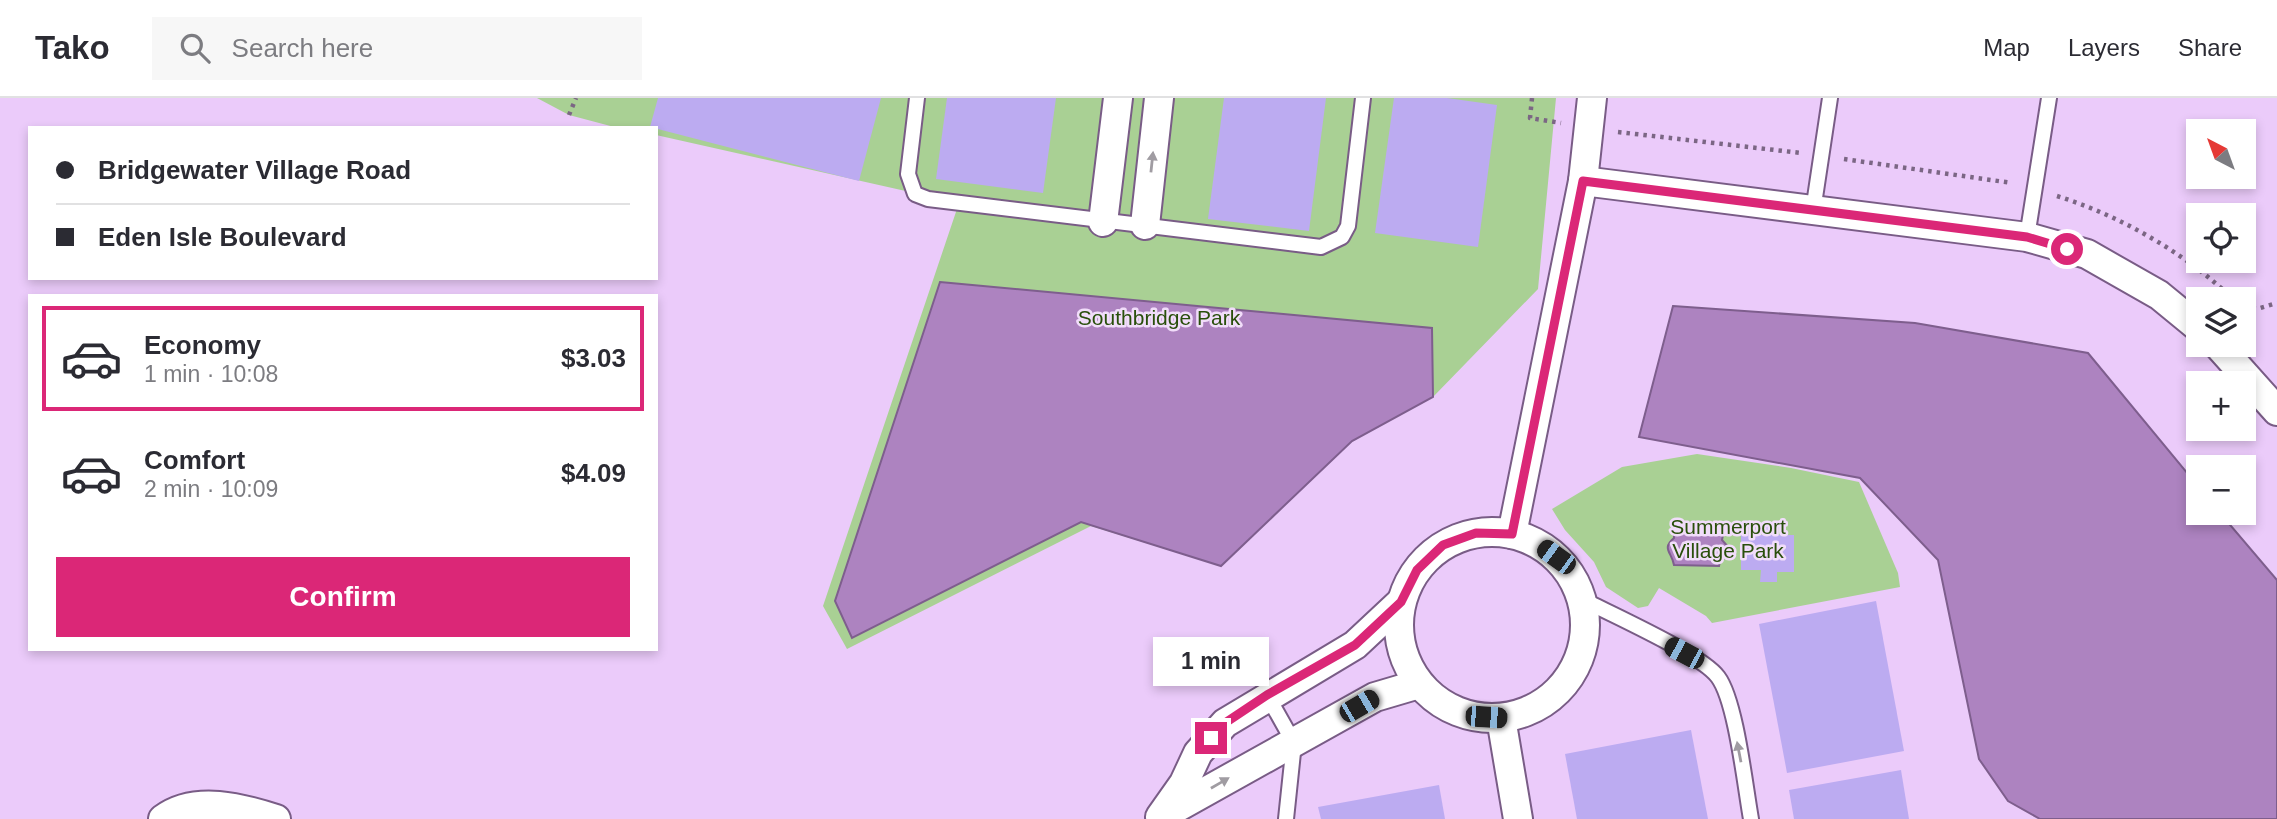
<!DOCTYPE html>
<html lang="en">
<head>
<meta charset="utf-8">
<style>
	:root { --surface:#fff; --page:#f7f7f7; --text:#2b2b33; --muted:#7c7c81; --line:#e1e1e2; --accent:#db2777 }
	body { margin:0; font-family:Helvetica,sans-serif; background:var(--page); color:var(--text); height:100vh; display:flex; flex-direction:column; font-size:26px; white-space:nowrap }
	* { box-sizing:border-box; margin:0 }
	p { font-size:23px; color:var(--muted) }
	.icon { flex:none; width:38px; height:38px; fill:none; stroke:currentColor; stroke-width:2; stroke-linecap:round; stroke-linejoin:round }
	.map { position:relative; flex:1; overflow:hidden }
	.details { position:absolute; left:28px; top:196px; width:630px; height:357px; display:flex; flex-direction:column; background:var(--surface); border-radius:0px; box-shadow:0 4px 10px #0003 }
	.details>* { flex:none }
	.banner { position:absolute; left:28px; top:28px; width:630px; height:154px; border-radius:0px; box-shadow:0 4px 10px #0003; display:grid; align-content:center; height:154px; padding:0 28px; background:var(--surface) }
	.needle { width:46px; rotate:319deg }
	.tools { position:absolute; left:2186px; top:21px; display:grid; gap:14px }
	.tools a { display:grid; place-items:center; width:70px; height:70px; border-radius:0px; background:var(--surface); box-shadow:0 4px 10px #0003; font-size:35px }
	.end { position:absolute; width:32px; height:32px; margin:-16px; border:9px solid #db2777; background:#fff; box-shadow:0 0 0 4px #fff }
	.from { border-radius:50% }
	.bubble { position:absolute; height:49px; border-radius:0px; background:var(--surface); box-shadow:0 4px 10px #0003; font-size:23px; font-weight:800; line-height:49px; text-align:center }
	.car { position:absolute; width:21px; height:42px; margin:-21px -10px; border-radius:9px; box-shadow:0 0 5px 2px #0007; background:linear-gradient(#222 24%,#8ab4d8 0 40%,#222 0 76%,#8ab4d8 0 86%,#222 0) }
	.banner b { display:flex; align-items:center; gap:24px; height:66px; font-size:26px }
	.banner b+b { border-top:2px solid var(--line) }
	.banner i { width:18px; height:18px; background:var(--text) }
	ul { padding:12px 0 0; list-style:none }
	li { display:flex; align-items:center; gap:21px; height:105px; margin:0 14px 10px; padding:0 14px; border:4px solid transparent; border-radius:0px }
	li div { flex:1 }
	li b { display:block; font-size:26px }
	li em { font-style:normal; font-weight:800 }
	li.current { border-color:var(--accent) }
	li>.icon { width:63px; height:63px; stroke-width:1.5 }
	.primary-button { display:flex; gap:14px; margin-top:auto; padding:14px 28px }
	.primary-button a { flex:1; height:80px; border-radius:0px; background:var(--accent); color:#fff; font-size:28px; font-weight:800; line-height:80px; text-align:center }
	header { display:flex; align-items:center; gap:42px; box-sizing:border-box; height:98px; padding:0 35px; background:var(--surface); border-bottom:2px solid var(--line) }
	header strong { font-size:33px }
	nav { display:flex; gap:38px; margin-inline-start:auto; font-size:24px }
	.search { width:490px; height:63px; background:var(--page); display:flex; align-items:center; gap:18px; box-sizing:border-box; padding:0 24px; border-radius:0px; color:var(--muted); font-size:26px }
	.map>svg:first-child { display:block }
	.green { fill:#a9d094 }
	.water { fill:#ad83c0; stroke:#7e5e8d; stroke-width:2 }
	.building { fill:#bcabf1 }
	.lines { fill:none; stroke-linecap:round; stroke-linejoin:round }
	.lane-casing { stroke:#795c86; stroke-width:18 }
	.street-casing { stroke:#795c86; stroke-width:32 }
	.path { stroke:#7b6684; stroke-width:4.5; stroke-dasharray:3.5 5; stroke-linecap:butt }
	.lane { stroke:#fff; stroke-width:14 }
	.street { stroke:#fff; stroke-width:28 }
	.oneway { fill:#a09ca2 }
	.route { stroke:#db2777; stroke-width:9 }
	.labels { text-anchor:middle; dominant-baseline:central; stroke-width:5; stroke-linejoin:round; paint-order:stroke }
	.park-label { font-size:21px; fill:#294f0b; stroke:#f1ddfa }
</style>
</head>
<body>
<header>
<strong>Tako</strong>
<div class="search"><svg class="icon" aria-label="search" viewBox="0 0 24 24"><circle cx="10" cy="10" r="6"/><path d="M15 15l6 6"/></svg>Search here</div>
<nav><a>Map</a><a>Layers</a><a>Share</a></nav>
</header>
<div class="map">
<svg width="2277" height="721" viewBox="0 0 2277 721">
	<rect width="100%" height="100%" fill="#ebcbfa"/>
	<g class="green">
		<path d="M537 0H1556L1538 191 1433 299 1352 343 1221 468 1091 428 847 551 823 508 959 105 656 37V30H618L569 17Z"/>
		<path d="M1697 356 1791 370 1859 384 1898 475 1900 489 1712 525 1706 518 1659 490 1648 508 1638 510 1606 489 1594 464 1565 432 1552 411 1622 369Z"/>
	</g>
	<g class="water">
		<path d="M940 184 1432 230 1433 299 1352 343 1221 468 1081 424 852 540 835 503Z"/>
		<path d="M1673 208 1915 225 2088 255 2198 388V415H2220L2277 482V721H2040L2008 703 1979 661 1938 462 1860 380 1639 339Z"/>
		<path d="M1674 434 1723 437 1722 442 1729 450V457L1720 463 1719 468 1674 467C1672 454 1661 451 1674 440Z"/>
	</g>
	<g class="building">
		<path d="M658 0H881L859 83 650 29Z"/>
		<path d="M947 0H1056L1043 95 936 81Z"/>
		<path d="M1224 0H1326L1309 133 1208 121Z"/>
		<path d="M1394 0H1447L1497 7 1478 149 1375 135Z"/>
		<path d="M1763 428H1778V437H1794V474H1777V484H1760L1761 472H1741V436L1763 437Z"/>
		<path d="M1876 503 1904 653 1787 675 1759 526Z"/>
		<path d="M1691 632 1708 721H1577L1565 656Z"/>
		<path d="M1901 672 1909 721H1794L1789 692Z"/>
		<path d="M1439 687 1445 721H1321L1318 709Z"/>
	</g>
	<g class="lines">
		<g class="lane-casing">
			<g id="lane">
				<path d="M917 0 908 76 915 96 928 101 1321 149 1342 139 1348 128 1363 0"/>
				<path d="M1813 113 1830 0"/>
				<path d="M2027 139 2049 0"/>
				<path d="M1582 501C1612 517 1701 556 1718 579 1736 603 1745 688 1751 721"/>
				<path d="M1267 597 1294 645 1286 721"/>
			</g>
		</g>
		<g class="street-casing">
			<g id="street">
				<path d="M1583 83 2027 139 2087 156 2159 197 2198 229"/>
				<path d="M1103 124 1118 0"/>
				<path d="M1145 127 1159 0"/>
				<path d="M2218 247 2277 313"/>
				<circle cx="1492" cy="527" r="93"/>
				<path d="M1512 436 1583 83 1592 0"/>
				<path d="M1501 620 1518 721"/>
				<path d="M1169 714 1375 599 1419 586"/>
				<path d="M1160 719 1184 685 1198 655 1225 625 1355 547 1401 504"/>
				<path d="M163 721C195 697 242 710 276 721"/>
			</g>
		</g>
		<g class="path">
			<path d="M1532 0 1530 20 1561 25"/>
			<path d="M569 17 576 0"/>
			<path d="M1618 34 1801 55"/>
			<path d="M1844 61 2012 85"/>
			<path d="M2057 98C2121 118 2185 155 2233 201"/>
			<path d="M2244 209 2257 211 2277 205"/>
		</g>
		<use href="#lane" class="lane"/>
		<use href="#street" class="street"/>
	</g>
	<defs><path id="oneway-solid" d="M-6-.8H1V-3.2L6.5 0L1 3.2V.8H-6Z" transform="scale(1.75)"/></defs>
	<g class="oneway">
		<use href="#oneway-solid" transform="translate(1152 64) rotate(-84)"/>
		<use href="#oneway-solid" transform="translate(1739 654) rotate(-101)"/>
		<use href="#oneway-solid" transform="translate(1220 685) rotate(-30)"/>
	</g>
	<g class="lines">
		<path class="route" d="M1211 640 1225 625 1267 597 1355 547 1401 504 1417 472 1443 447 1476 435 1512 436 1583 83 2027 139 2067 151"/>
	</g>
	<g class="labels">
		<g class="park-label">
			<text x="1159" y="219">Southbridge Park</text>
			<text x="1728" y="428">Summerport<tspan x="1728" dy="24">Village Park</tspan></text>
		</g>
	</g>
</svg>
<div class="tools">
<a><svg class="needle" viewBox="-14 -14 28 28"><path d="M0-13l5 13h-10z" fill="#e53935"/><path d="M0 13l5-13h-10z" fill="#7c7c81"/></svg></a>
<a><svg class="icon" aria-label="locate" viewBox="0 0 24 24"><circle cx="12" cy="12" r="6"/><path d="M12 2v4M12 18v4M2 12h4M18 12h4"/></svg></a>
<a><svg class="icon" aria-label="layers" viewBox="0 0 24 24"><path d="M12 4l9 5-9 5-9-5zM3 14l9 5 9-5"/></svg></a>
<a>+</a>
<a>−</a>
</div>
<i class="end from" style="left:2067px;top:151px"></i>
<i class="end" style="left:1211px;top:640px"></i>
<div class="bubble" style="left:1153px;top:539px;width:116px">1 min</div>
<i class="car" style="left:1556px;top:459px;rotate:306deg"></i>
<i class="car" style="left:1684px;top:555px;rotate:298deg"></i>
<i class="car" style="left:1359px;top:608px;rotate:60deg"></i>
<i class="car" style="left:1486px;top:619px;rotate:94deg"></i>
<div class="banner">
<b><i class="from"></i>Bridgewater Village Road</b>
<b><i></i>Eden Isle Boulevard</b>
</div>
<section class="details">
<ul>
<li class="current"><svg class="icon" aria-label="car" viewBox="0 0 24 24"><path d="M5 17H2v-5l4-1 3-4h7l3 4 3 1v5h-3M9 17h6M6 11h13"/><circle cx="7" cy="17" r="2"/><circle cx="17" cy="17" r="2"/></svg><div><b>Economy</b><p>1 min · 10:08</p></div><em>$3.03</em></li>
<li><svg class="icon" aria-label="car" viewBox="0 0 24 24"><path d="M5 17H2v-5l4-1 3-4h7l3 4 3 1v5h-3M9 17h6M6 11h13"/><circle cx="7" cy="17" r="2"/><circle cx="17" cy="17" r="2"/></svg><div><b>Comfort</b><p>2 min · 10:09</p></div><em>$4.09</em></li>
</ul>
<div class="primary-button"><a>Confirm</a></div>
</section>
</div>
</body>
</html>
